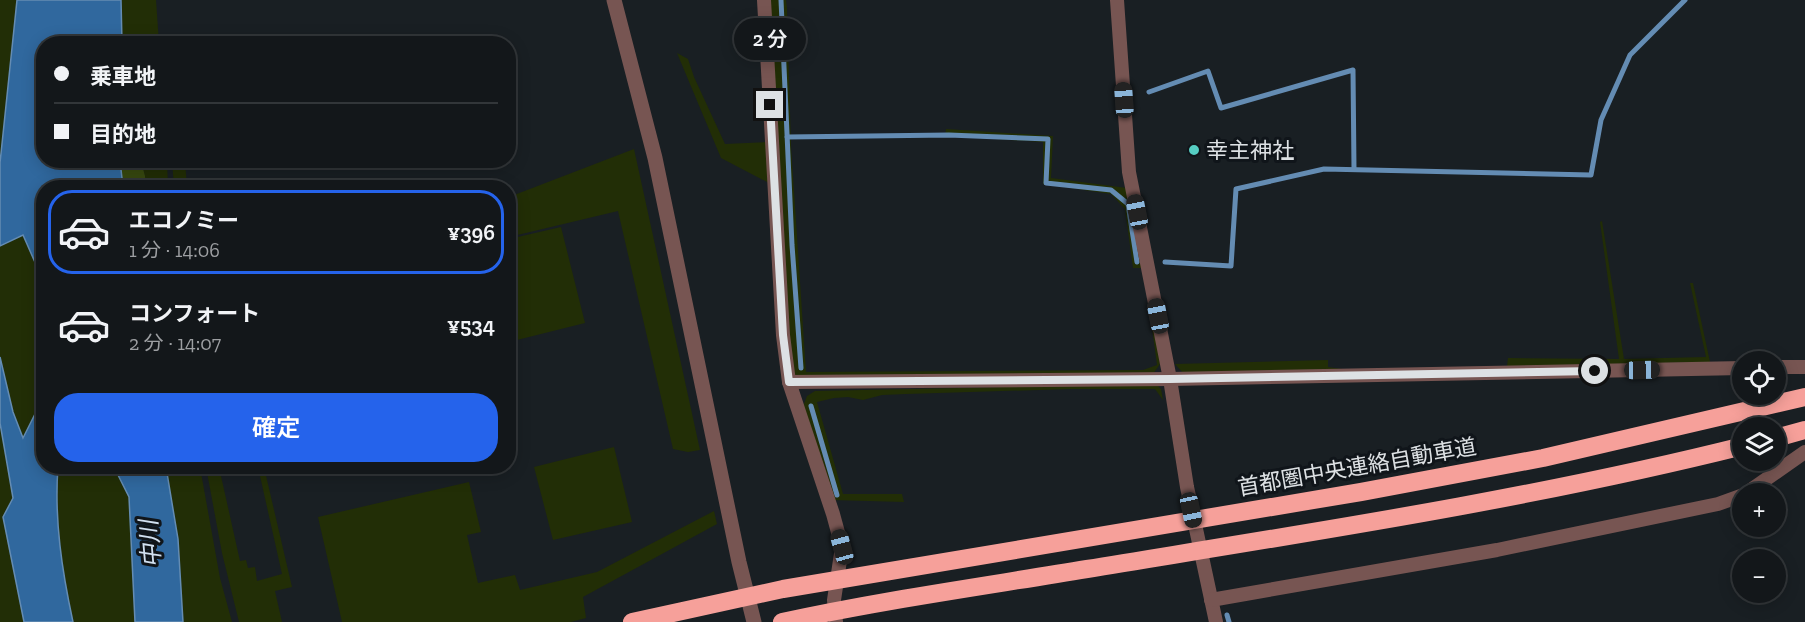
<!DOCTYPE html>
<html lang="ja">
<head>
<meta charset="utf-8">
<style>
	:root { --surface:#13171a; --page:#1c2023; --text:#f1f3f6; --muted:#9d9fa2; --line:#323639; --accent:#2563eb }
	body { margin:0; font-family:"Zilla Slab","Noto Sans JP",serif; background:var(--page); color:var(--text); height:100vh; display:flex; flex-direction:column; font-size:22px; white-space:nowrap }
	* { box-sizing:border-box; margin:0 }
	p { font-size:20px; color:var(--muted) }
	.icon { flex:none; width:33px; height:33px; fill:none; stroke:currentColor; stroke-width:2; stroke-linecap:round; stroke-linejoin:round }
	.map { position:relative; flex:1; overflow:hidden }
	.side { position:absolute; left:36px; top:180px; width:480px; height:294px; display:flex; flex-direction:column; background:var(--surface); border-radius:24px; box-shadow:0 3px 15px #0003,0 0 0 2px var(--line) }
	.side>* { flex:none }
	.top-card { position:absolute; left:36px; top:36px; width:480px; height:132px; border-radius:24px; box-shadow:0 3px 15px #0003,0 0 0 2px var(--line); display:grid; align-content:center; height:132px; padding:0 18px; background:var(--surface) }
	.buttons { position:absolute; left:1732px; top:351px; display:grid; gap:12px }
	.buttons a { display:grid; place-items:center; width:54px; height:54px; border-radius:50%; background:var(--surface); box-shadow:0 3px 15px #0003,0 0 0 2px var(--line); font-size:30px }
	.end { position:absolute; width:27px; height:27px; margin:-14px; border:8px solid #dde1e4; background:#111; box-shadow:0 0 0 3px #111 }
	.from { border-radius:50% }
	.bubble { position:absolute; height:42px; border-radius:21px; background:var(--surface); box-shadow:0 3px 15px #0003,0 0 0 2px var(--line); font-size:20px; font-weight:600; line-height:42px; text-align:center }
	.car { position:absolute; width:18px; height:36px; margin:-18px -9px; border-radius:8px; box-shadow:0 0 4px 2px #0007; background:linear-gradient(#222 24%,#8ab4d8 0 40%,#222 0 76%,#8ab4d8 0 86%,#222 0) }
	.top-card b { display:flex; align-items:center; gap:21px; height:57px; font-size:22px }
	.top-card b+b { border-top:2px solid var(--line) }
	.top-card i { width:15px; height:15px; background:var(--text) }
	ul { padding:10px 0 0; list-style:none }
	li { display:flex; align-items:center; gap:18px; height:84px; margin:0 12px 9px; padding:0 6px; border:3px solid transparent; border-radius:24px }
	li div { flex:1 }
	li b { display:block; font-size:22px }
	li em { font-style:normal; font-weight:600 }
	li.active { border-color:var(--accent) }
	li>.icon { width:54px; height:54px; stroke-width:1.5 }
	.cta { display:flex; gap:12px; margin-top:auto; padding:12px 18px }
	.cta a { flex:1; height:69px; border-radius:24px; background:var(--accent); color:#fff; font-size:24px; font-weight:600; line-height:69px; text-align:center }
	.map>svg:first-child { display:block }
	.green { fill:#222e06 }
	.forest { fill:#384910 }
	.water { fill:#30689e; stroke:#648cb3; stroke-width:1.5 }
	.lines { fill:none; stroke-linecap:round; stroke-linejoin:round }
	.stream { stroke:#648cb3; stroke-width:5 }
	.minor { stroke:#775552; stroke-width:14 }
	.tertiary { stroke:#775552; stroke-width:15 }
	.motorway { stroke:#f6a09a; stroke-width:18 }
	.route { stroke:#dde1e4; stroke-width:8 }
	.poi-dot { fill:#56cec3; stroke:#10151a; stroke-width:2 }
	.labels { text-anchor:middle; dominant-baseline:central; stroke-width:6; stroke-linejoin:round; paint-order:stroke }
	.poi-label { font-size:22px; fill:#dde1e4; stroke:#10151a; text-anchor:start }
	.street-label { font-size:22px; fill:#dde1e4; stroke:#10151a }
	.water-label { font-size:24px; font-style:italic; fill:#d2e1f1; stroke:#10151a }
</style>
</head>
<body>
<div class="map">
<svg width="1805" height="622" viewBox="0 0 1805 622">
	<rect width="100%" height="100%" fill="#191f23"/>
	<g class="green">
		<path d="M0 0H17L0 163Z"/>
		<path d="M121 0H156L159 43H122Z"/>
		<path d="M769 0H786L787 9 791 146 806 372 1143 370 1157 365 1144 268H1133L1125 209 1111 194 1043 184V142L945 136 946 129 1053 136 1051 178 1127 188 1144 268 1160 364 1153 374 795 375 790 368Z"/>
		<path d="M677 53 688 59 694 77 725 144 767 142 769 183 721 158Z"/>
		<path d="M634 149 700 450 688 452 673 449 618 211 509 237V197Z"/>
		<path d="M141 161H167L168 187H146L145 176Z"/>
		<path d="M172 161H185L187 187H174Z"/>
		<path d="M1602 221 1624 359 1706 357 1690 283H1693L1710 362 1507 366 1508 358 1619 359 1600 222Z"/>
		<path d="M561 227 585 323 509 342V239Z"/>
		<path d="M23 235 41 276 44 308V341L41 403 23 439 13 412 0 357V246Z"/>
		<path d="M1328 360V367L1349 370 1184 374 1175 364Z"/>
		<path d="M1156 384 1161 389 1163 400 1155 389H1071L906 394 882 395 863 400 848 397 834 398 817 402 843 494H902L904 502 831 500 802 409 807 396 815 391Z"/>
		<path d="M0 423 13 498 3 517 24 622H0Z"/>
		<path d="M614 447 632 522 553 540 534 467Z"/>
		<path d="M58 467H114L129 497 135 622H73C62 571 54 519 58 467Z"/>
		<path d="M166 467H200L220 578 232 622H183L178 539Z"/>
		<path d="M206 467H219L240 561 246 560 248 568 255 567 257 581 282 574 258 467H264L292 587 275 591 282 622H239L222 553Z"/>
		<path d="M469 482 481 532 467 535 478 583 515 575 520 590 597 572 714 511 717 524 583 597 586 618 571 622H342L318 517Z"/>
	</g>
	<path class="forest" d="M120 161H141L145 176 146 187H123Z"/>
	<g class="water">
		<path d="M17 0H121L122 43 44 44V160L120 161 123 187 44 188 43 308 41 276 23 235 0 246V163Z"/>
		<path d="M43 341 44 466 58 467C54 519 62 571 73 622H24L3 517 13 498 0 423V357L13 412 23 438 41 402Z"/>
		<path d="M114 467H166L178 539 183 622H135L129 497Z"/>
	</g>
	<g class="lines">
		<g class="stream">
			<path d="M781 0 792 245 801 368"/>
			<path d="M1149 92 1208 71 1221 108 1353 70 1354 169"/>
			<path d="M787 137 949 135 1048 139 1046 183 1111 190 1128 204 1137 262"/>
			<path d="M1165 262 1231 266 1236 189 1324 169 1591 175 1601 120 1630 55 1685 0"/>
			<path d="M811 406 837 495"/>
			<path d="M1227 615 1229 622"/>
		</g>
		<g class="minor">
			<path d="M764 0 783 335 789 382 833 514 842 547 834 600 836 622"/>
			<path d="M1117 0 1129 172 1170 379 1187 487 1216 622"/>
			<path d="M1776 367H1805"/>
			<path d="M789 382 1170 379 1743 368"/>
			<path d="M1745 494 1805 452"/>
			<path d="M1211 600 1497 550 1718 504 1743 495"/>
		</g>
		<path class="tertiary" d="M614 0 655 158 739 562 754 622"/>
		<g class="motorway">
			<path d="M1776 438 1805 430"/>
			<path d="M632 622 783 589 1361 492 1543 458 1805 397"/>
			<path d="M782 622C883 600 985 586 1087 569 1306 533 1527 500 1743 446"/>
		</g>
	</g>
	<g class="lines">
		<path class="route" d="M770 105 783 335 789 382 1170 379 1595 371"/>
	</g>
	<circle class="poi-dot" cx="1194" cy="150" r="6"/>
	<g class="labels">
		<g class="poi-label">
			<text x="1206" y="150">幸主神社</text>
		</g>
		<g class="street-label">
			<text transform="translate(1357 467) rotate(-10)">首都圏中央連絡自動車道</text>
		</g>
		<g class="water-label">
			<text transform="translate(150 544) rotate(-95)">中川</text>
		</g>
	</g>
</svg>
<div class="buttons">
<a><svg class="icon" aria-label="locate" viewBox="0 0 24 24"><circle cx="12" cy="12" r="6"/><path d="M12 2v4M12 18v4M2 12h4M18 12h4"/></svg></a>
<a><svg class="icon" aria-label="layers" viewBox="0 0 24 24"><path d="M12 4l9 5-9 5-9-5zM3 14l9 5 9-5"/></svg></a>
<a>+</a>
<a>−</a>
</div>
<i class="end from" style="left:1595px;top:371px"></i>
<i class="end" style="left:770px;top:105px"></i>
<div class="bubble" style="left:734px;top:18px;width:72px">2 分</div>
<i class="car" style="left:1124px;top:100px;rotate:356deg"></i>
<i class="car" style="left:1137px;top:212px;rotate:349deg"></i>
<i class="car" style="left:1158px;top:316px;rotate:349deg"></i>
<i class="car" style="left:1642px;top:370px;rotate:89deg"></i>
<i class="car" style="left:1191px;top:510px;rotate:168deg"></i>
<i class="car" style="left:842px;top:547px;rotate:345deg"></i>
<div class="top-card">
<b><i class="from"></i>乗車地</b>
<b><i></i>目的地</b>
</div>
<section class="side">
<ul>
<li class="active"><svg class="icon" aria-label="car" viewBox="0 0 24 24"><path d="M5 17H2v-5l4-1 3-4h7l3 4 3 1v5h-3M9 17h6M6 11h13"/><circle cx="7" cy="17" r="2"/><circle cx="17" cy="17" r="2"/></svg><div><b>エコノミー</b><p>1 分 · 14:06</p></div><em>¥396</em></li>
<li><svg class="icon" aria-label="car" viewBox="0 0 24 24"><path d="M5 17H2v-5l4-1 3-4h7l3 4 3 1v5h-3M9 17h6M6 11h13"/><circle cx="7" cy="17" r="2"/><circle cx="17" cy="17" r="2"/></svg><div><b>コンフォート</b><p>2 分 · 14:07</p></div><em>¥534</em></li>
</ul>
<div class="cta"><a>確定</a></div>
</section>
</div>
</body>
</html>
